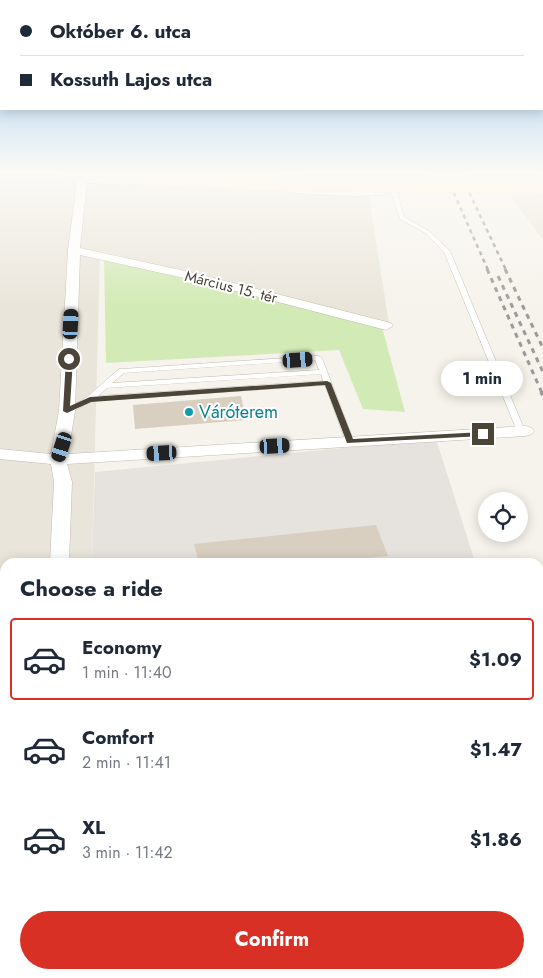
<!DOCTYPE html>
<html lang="en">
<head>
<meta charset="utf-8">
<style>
	:root { --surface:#fff; --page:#f2f2f3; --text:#1f2937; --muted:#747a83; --line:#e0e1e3; --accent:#d93025 }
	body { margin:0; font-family:Jost,sans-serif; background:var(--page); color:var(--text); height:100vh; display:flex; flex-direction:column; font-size:19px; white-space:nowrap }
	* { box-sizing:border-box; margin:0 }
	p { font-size:16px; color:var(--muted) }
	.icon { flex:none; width:28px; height:28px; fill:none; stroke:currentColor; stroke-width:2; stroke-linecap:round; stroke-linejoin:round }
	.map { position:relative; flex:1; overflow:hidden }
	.details { position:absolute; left:0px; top:558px; width:544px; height:421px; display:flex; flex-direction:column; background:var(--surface); border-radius:15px 15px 0 0; box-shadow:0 2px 12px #0003 }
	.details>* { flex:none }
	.banner { position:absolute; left:0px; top:0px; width:544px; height:110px; box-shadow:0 2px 12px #0003; display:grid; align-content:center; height:110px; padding:0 20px; background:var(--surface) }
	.controls { position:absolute; left:478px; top:492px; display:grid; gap:10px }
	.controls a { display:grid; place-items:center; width:50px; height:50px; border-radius:50%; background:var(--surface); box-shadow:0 2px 12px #0003; font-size:25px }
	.end { position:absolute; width:22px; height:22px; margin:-11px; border:6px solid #4b4439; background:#fff; box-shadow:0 0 0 2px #fff }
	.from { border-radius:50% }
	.bubble { position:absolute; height:35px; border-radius:18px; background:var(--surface); box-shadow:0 2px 12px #0003; font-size:16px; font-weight:700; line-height:35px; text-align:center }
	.car { position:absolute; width:15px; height:30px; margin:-15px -8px; border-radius:6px; box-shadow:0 0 4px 1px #0007; background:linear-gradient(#222 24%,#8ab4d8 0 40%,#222 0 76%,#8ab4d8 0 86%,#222 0) }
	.banner b { display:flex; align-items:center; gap:18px; height:48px; font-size:19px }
	.banner b+b { border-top:1px solid var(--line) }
	.banner i { width:12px; height:12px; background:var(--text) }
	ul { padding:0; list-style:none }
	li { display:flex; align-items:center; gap:15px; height:82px; margin:0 10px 8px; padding:0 10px; border:2px solid transparent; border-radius:5px }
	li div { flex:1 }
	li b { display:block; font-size:19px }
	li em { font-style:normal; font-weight:700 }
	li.selected { border-color:var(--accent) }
	li>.icon { width:45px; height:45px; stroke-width:1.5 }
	h2 { padding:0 20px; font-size:22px; line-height:60px }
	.primary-button { display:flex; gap:10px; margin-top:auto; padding:10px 20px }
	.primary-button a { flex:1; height:58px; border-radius:30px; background:var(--accent); color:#fff; font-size:20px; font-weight:700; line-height:58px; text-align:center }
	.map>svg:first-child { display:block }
	.residential { fill:#eae5da }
	.industrial { fill:#e6e2dd }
	.green { fill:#d2eab5 }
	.building { fill:#d8cfc1 }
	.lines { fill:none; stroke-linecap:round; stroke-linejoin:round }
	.service-casing { stroke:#c2bbae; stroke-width:1 }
	.minor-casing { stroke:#c2bbae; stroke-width:1 }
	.secondary-casing { stroke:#d6c79b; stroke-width:1 }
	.service { fill:#fff; fill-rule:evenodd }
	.minor { fill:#fff; fill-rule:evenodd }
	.secondary { fill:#fff3cd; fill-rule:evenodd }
	.rail-far2 { stroke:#9a9a9a; stroke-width:2.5; stroke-dasharray:4 4; stroke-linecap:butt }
	.rail-far1 { stroke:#9a9a9a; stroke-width:3; stroke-dasharray:5 5; stroke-linecap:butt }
	.rail { stroke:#9a9a9a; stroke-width:4; stroke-dasharray:6 6; stroke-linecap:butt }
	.secondary-bridge-casing { stroke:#d6c79b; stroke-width:16; stroke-linecap:butt }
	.secondary-bridge { stroke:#fff3cd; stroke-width:16 }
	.route { fill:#4b4439 }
	.culture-dot { fill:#0f9aa8; stroke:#fff; stroke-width:2 }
	.labels { text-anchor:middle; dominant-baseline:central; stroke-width:4; stroke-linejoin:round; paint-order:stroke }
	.far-street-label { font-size:15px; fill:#4b4439; stroke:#fff }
	.culture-label { font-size:18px; fill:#0d838f; stroke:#fff; text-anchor:start }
</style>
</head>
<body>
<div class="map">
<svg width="543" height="978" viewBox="0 0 543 978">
	<rect width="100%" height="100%" fill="#f6f3ec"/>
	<g class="residential">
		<path d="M0 171H230L228 173 366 178 389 324 100 251 92 562H5V974H539V767L543 782V978H0Z"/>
		<path d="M467 171H543V240L499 180H471Z"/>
	</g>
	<g class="industrial">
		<path d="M230 171H429L428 179 227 174Z"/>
		<path d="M436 439 475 562H92L95 472Z"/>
	</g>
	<path class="green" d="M104 256 382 327 405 412 363 409 339 350 106 363Z"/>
	<g class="building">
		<path d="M241 396 246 420 135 429 133 405Z"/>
		<path d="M376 525 388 556 325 562H199L194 544Z"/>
	</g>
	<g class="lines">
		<g class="service-casing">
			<g id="service">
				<path d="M394 190 397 192 404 217 429 231 450 251 525 431 524 433H518L517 431 444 252 425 233 400 219 391 192Z"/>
				<path d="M318 356 322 358 354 442 353 444H350L346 442 325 385 92 401 70 413H64L63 411 87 397 119 369H122ZM315 360 319 370 112 383 124 373ZM321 374 323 381 98 396 107 388Z"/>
			</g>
		</g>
		<g class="minor-casing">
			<g id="minor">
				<path d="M90 171H98L99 173 95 177 128 179 133 182 128 185 87 183 80 248 194 273 391 323 393 326 386 330 193 280 80 255 75 411 68 454 526 426 532 428 534 431 532 434 526 436 67 464 72 482 69 562H50L54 482 51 464 0 459V449L51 454 59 411 68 250 77 182Z"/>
				<path d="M294 187 356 190 386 189 391 192C383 199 304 195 290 192V188Z"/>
				<rect x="23" y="974" width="30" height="4"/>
			</g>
		</g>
		<g class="secondary-casing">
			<path id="secondary" d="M43 171H110L116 175 109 179 50 175Z"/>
		</g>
		<use href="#service" class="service"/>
		<use href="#minor" class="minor"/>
		<use href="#secondary" class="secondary"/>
		<g class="rail-far2">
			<path d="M444 171 488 270"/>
			<path d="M459 171 506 270"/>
		</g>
		<g class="rail-far1">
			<path d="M487 269 542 393"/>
			<path d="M505 269 543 348"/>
			<path d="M498 276 543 372"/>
		</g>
		<path class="rail" d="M541 392 543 395"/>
		<g class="secondary-bridge-casing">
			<path id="secondary-bridge" d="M109 175 279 183 543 186"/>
		</g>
		<use href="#secondary-bridge" class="secondary-bridge"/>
	</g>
	<linearGradient id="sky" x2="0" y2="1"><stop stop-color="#8fc1ec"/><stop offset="0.56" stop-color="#fbfaf6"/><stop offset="1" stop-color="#fbfaf6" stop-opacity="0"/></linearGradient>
	<rect width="543" height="308" fill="url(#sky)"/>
	<path class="route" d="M69 357 73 359 70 406 90 397 327 381 331 383 353 439 483 432 486 434 483 436 347 443 325 385 91 402 67 413 63 411 66 359Z"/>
	<circle class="culture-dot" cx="189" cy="412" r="5"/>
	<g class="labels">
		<g class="far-street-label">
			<text transform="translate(231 287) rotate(14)">Március 15. tér</text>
		</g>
		<g class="culture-label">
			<text x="199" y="412">Váróterem</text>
		</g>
	</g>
</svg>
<div class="controls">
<a><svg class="icon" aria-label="locate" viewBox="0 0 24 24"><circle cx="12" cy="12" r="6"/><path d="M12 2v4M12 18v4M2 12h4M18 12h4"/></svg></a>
</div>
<i class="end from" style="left:69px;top:359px"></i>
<i class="end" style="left:483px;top:434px"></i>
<div class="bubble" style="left:441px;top:361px;width:82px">1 min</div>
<i class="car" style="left:71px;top:324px;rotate:3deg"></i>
<i class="car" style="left:298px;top:360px;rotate:86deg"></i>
<i class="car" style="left:275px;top:446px;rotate:87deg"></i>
<i class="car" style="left:62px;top:447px;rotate:198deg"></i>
<i class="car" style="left:162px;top:453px;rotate:267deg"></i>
<div class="banner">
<b><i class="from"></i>Október 6. utca</b>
<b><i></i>Kossuth Lajos utca</b>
</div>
<section class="details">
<h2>Choose a ride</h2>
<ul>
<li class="selected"><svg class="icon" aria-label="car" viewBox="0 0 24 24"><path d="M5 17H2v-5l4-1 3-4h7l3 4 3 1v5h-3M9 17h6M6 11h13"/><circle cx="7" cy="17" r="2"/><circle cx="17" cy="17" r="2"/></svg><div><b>Economy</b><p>1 min · 11:40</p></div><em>$1.09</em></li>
<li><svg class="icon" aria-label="car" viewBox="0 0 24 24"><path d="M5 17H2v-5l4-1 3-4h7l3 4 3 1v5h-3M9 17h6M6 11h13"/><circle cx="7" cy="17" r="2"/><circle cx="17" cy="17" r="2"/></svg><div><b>Comfort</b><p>2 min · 11:41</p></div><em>$1.47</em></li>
<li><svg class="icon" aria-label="car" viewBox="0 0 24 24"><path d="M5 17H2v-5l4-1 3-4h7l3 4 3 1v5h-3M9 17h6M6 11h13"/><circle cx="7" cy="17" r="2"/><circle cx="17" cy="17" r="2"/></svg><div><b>XL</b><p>3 min · 11:42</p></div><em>$1.86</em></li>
</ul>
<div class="primary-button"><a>Confirm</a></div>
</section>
</div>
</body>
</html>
